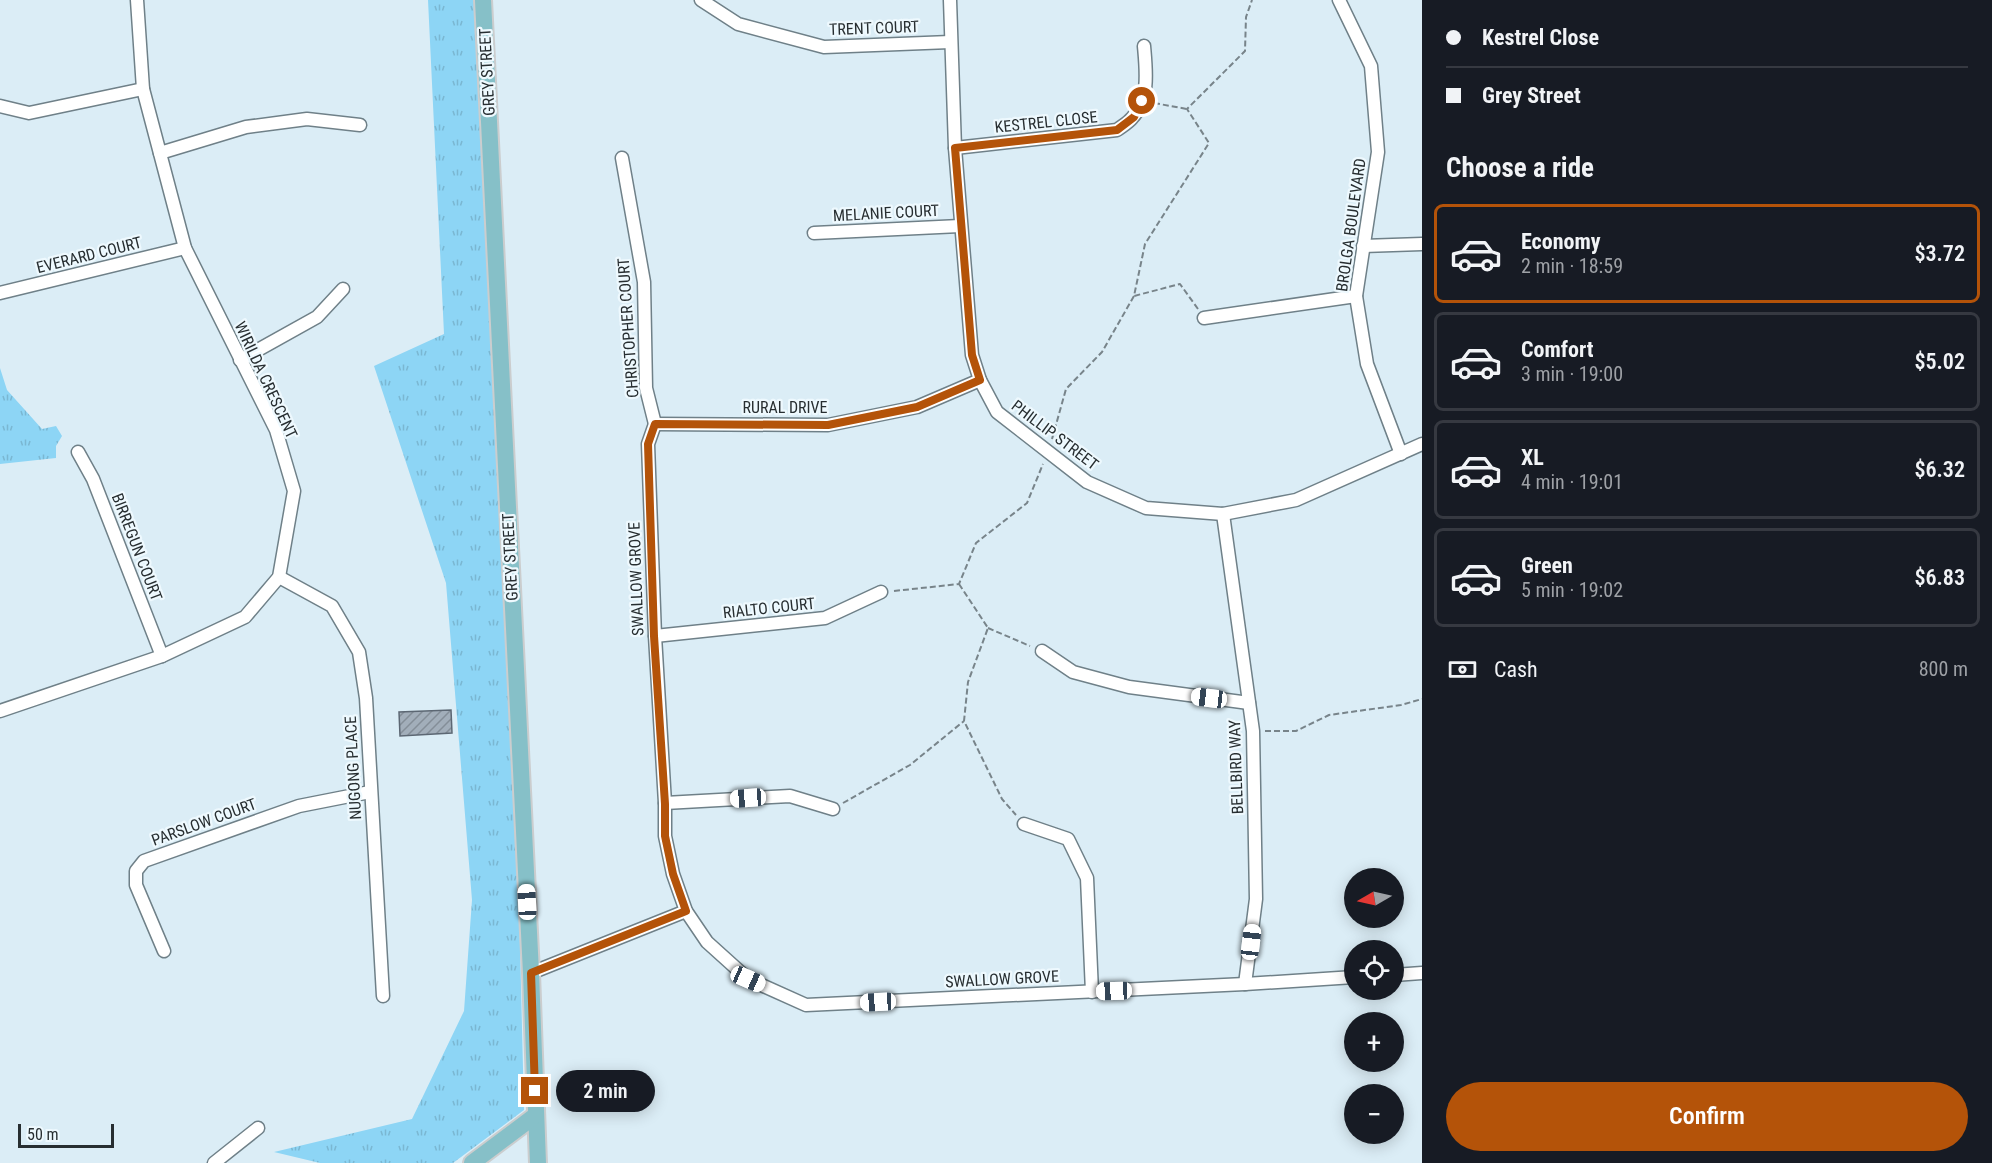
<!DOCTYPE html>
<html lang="en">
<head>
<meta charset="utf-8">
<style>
	:root { --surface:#171b24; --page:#20242c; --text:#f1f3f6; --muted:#9ea1a6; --line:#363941; --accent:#b45309 }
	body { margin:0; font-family:"Roboto Condensed",sans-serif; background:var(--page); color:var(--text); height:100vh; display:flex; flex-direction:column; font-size:22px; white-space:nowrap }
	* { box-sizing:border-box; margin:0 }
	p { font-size:20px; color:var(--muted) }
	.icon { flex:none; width:33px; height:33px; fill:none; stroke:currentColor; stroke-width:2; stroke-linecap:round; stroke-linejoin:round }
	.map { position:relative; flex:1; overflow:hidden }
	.details { display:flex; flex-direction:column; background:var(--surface); width:570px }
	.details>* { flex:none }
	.hud { display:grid; align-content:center; height:132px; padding:0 24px; background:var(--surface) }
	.needle { width:39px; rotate:261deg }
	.tools { position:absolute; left:1344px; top:868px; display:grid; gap:12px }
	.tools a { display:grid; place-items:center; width:60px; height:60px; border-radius:50%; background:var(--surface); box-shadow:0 3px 15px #0003; font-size:30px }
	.scale { position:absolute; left:18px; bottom:15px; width:96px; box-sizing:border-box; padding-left:6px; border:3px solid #272e31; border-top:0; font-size:16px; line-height:21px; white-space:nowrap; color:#272e31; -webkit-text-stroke:4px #eef9fe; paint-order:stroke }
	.end { position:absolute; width:27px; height:27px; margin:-14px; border:8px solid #b45309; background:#fff; box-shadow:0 0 0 3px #fff }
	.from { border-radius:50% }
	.bubble { position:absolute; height:42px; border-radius:21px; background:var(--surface); box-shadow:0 3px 15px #0003; font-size:20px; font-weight:600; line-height:42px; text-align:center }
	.car { position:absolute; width:18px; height:36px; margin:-18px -9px; border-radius:8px; box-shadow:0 0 4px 2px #0007; background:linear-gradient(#fff 24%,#345 0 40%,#fff 0 76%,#345 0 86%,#fff 0) }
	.hud b { display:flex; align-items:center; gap:21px; height:57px; font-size:22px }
	.hud b+b { border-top:2px solid var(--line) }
	.hud i { width:15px; height:15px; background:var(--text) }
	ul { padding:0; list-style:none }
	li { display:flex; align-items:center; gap:18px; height:99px; margin:0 12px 9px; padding:0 12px; border:3px solid var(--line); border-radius:9px }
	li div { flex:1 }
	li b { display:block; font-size:22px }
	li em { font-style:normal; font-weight:600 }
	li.on { border-color:var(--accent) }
	li>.icon { width:54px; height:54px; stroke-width:1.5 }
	h2 { padding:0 24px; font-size:27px; line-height:72px }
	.pay { display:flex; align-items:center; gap:15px; height:66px; padding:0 24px; font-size:22px }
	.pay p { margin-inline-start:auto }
	.cta { display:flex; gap:12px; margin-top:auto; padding:12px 24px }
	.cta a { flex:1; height:69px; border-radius:36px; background:var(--accent); color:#fff; font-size:24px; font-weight:600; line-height:69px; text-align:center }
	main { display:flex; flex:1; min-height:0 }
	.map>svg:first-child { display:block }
	.grass { fill:url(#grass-tufts) }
	.building { fill:url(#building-hatch); stroke:#5c6773; stroke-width:1.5 }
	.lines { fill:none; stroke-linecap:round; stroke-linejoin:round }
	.minor-casing { stroke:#6f8088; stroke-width:15 }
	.major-casing { stroke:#cbcdce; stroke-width:20 }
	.path { stroke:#78848a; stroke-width:2; stroke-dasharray:6 3; stroke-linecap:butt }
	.minor { stroke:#fff; stroke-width:12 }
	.major { stroke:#86c0c8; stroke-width:16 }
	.route { stroke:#b45309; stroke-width:8 }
	.labels { text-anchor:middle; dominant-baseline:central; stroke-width:4.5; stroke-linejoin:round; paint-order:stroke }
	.street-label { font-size:16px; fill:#272e31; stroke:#eef9fe }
</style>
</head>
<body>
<main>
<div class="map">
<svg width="1422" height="1163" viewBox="0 0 1422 1163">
	<defs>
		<pattern id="grass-tufts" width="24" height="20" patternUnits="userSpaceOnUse" patternTransform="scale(1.5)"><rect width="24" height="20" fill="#8dd5f5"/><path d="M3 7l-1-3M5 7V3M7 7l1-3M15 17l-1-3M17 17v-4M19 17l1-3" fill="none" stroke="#7ab7d2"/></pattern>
		<pattern id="building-hatch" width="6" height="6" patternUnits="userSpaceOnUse" patternTransform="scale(1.5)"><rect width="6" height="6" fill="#a2aeba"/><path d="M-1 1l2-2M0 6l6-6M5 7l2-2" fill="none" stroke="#848e98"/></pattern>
	</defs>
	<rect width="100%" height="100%" fill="#dbedf6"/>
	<g class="grass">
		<path d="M428 0H477L516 779 524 1110 453 1163H320L274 1152 412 1119 464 1011 472 900 446 583 374 366 444 334Z"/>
		<path d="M0 368 7 390 42 429 56 426 62 436 56 446V458L0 464Z"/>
	</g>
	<path class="building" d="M451 710 452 733 400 736 399 712Z"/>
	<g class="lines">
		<g class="minor-casing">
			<g id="minor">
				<path d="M701 0 738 24 824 47 950 42"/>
				<path d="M950 0 955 148 972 355 980 380 997 412 1087 482 1146 508 1223 514 1296 500 1422 444"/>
				<path d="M1339 0 1371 66 1378 152 1356 296 1367 364 1401 454"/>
				<path d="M0 106 29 113 143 89"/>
				<path d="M955 148 1117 130C1122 126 1128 123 1132 118 1150 100 1146 69 1144 46"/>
				<path d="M160 153 246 127 307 119 360 125"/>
				<path d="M622 158 644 282 646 388 655 424"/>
				<path d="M814 233 960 226"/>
				<path d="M1363 246 1422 244"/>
				<path d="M0 293 185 248"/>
				<path d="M1204 318 1356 296"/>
				<path d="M240 360 317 317 343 289"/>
				<path d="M655 424 648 444 655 636 665 803V836L673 874 686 911 707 942 748 979 806 1005 1245 984 1354 977"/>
				<path d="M655 424 828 425 917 407 980 380"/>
				<path d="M78 452 93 479 162 656"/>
				<path d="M1223 514 1253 731 1256 899 1245 984"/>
				<path d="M279 577 332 606 359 652 366 698 383 996"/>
				<path d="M655 636 825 618 881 592"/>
				<path d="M1042 651 1073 672 1129 687 1249 703"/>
				<path d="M0 711 162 656 245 617 279 577 294 491 276 430 185 248 143 89 137 0"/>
				<path d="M665 803 790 796 833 809"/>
				<path d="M1024 824 1068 839 1087 878 1092 992"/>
				<path d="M164 951 136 885V871L144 861 299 806 370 792"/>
				<path d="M531 973 686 911"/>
				<path d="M1394 975 1422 973"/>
				<path d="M214 1163 258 1128"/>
			</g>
		</g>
		<g class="major-casing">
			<g id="major">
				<path d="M483 0 531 973 538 1163"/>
				<path d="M472 1163 536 1115"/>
			</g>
		</g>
		<g class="path">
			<path d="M1154 103 1187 109"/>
			<path d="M1198 309 1180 284 1134 296 1145 244 1209 143 1187 109 1245 51 1246 17 1252 0"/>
			<path d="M1052 439 1066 389 1102 352 1134 296"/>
			<path d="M959 584 988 628 968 682 964 721 1002 799 1016 815"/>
			<path d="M894 591 959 584 976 543 1027 503 1043 464"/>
			<path d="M988 628 1030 646"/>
			<path d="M1265 731H1296L1329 715 1401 705 1422 699"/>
			<path d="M843 803 910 765 964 721"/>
		</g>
		<use href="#minor" class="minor"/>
		<use href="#major" class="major"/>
	</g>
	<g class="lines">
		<path class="route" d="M535 1091 531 973 686 911 673 874 665 836V804L654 636 648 444 655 424 828 425 917 407 980 380 972 355 955 148 1117 130 1134 117 1142 101"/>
	</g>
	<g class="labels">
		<g class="street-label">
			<text transform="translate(874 28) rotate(-2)">TRENT COURT</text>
			<text transform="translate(487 72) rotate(-93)">GREY STREET</text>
			<text transform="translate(1046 122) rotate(-6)">KESTREL CLOSE</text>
			<text transform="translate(886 213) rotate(-3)">MELANIE COURT</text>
			<text transform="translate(1351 225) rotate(-82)">BROLGA BOULEVARD</text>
			<text transform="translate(89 255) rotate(-14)">EVERARD COURT</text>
			<text transform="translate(628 328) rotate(-94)">CHRISTOPHER COURT</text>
			<text transform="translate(266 380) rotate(65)">WIRILDA CRESCENT</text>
			<text x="785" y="407">RURAL DRIVE</text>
			<text transform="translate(1055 435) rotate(37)">PHILLIP STREET</text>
			<text transform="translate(137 547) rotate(69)">BIRREGUN COURT</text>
			<text transform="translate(510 557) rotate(-93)">GREY STREET</text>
			<text transform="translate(636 579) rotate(-92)">SWALLOW GROVE</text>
			<text transform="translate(769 608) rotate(-6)">RIALTO COURT</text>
			<text transform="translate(1236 767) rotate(-92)">BELLBIRD WAY</text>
			<text transform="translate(353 768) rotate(-93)">NUGONG PLACE</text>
			<text transform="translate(204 822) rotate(-20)">PARSLOW COURT</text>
			<text transform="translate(1002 979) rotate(-3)">SWALLOW GROVE</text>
		</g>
	</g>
</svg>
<div class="tools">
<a><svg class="needle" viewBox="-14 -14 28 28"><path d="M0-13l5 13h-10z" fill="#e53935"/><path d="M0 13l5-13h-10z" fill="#9ea1a6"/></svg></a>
<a><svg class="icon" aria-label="locate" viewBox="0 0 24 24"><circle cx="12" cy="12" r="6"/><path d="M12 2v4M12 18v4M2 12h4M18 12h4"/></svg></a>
<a>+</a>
<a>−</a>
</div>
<div class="scale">50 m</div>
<i class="end from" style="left:1142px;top:101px"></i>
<i class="end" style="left:535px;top:1091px"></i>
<div class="bubble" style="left:556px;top:1070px;width:99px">2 min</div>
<i class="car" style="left:1209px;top:698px;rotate:277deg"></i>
<i class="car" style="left:748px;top:798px;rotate:266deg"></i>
<i class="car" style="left:527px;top:902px;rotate:357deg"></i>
<i class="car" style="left:1251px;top:942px;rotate:7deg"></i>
<i class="car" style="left:748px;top:979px;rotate:114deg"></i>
<i class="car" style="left:1114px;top:991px;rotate:268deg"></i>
<i class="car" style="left:878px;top:1002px;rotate:267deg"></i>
</div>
<section class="details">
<div class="hud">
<b><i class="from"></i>Kestrel Close</b>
<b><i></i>Grey Street</b>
</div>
<h2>Choose a ride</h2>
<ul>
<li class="on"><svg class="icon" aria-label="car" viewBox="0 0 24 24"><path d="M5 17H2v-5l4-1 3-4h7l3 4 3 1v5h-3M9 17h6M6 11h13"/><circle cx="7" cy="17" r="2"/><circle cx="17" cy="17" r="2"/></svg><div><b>Economy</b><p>2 min · 18:59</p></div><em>$3.72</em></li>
<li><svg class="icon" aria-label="car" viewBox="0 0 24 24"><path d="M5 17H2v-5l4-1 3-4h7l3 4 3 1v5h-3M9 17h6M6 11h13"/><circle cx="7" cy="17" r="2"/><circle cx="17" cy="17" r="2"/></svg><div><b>Comfort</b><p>3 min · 19:00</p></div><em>$5.02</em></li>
<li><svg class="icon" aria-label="car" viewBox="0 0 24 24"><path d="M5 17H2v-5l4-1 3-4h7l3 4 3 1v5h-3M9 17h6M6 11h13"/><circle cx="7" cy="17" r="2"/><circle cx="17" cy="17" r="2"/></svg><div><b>XL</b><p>4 min · 19:01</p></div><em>$6.32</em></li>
<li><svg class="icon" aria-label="car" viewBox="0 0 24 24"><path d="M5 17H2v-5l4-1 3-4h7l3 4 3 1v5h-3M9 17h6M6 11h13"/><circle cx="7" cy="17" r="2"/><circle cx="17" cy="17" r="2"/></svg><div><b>Green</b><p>5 min · 19:02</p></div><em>$6.83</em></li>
</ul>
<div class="pay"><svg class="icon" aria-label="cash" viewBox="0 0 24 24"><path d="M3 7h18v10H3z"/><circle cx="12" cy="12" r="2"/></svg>Cash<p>800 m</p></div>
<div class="cta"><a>Confirm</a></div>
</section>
</main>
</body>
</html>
